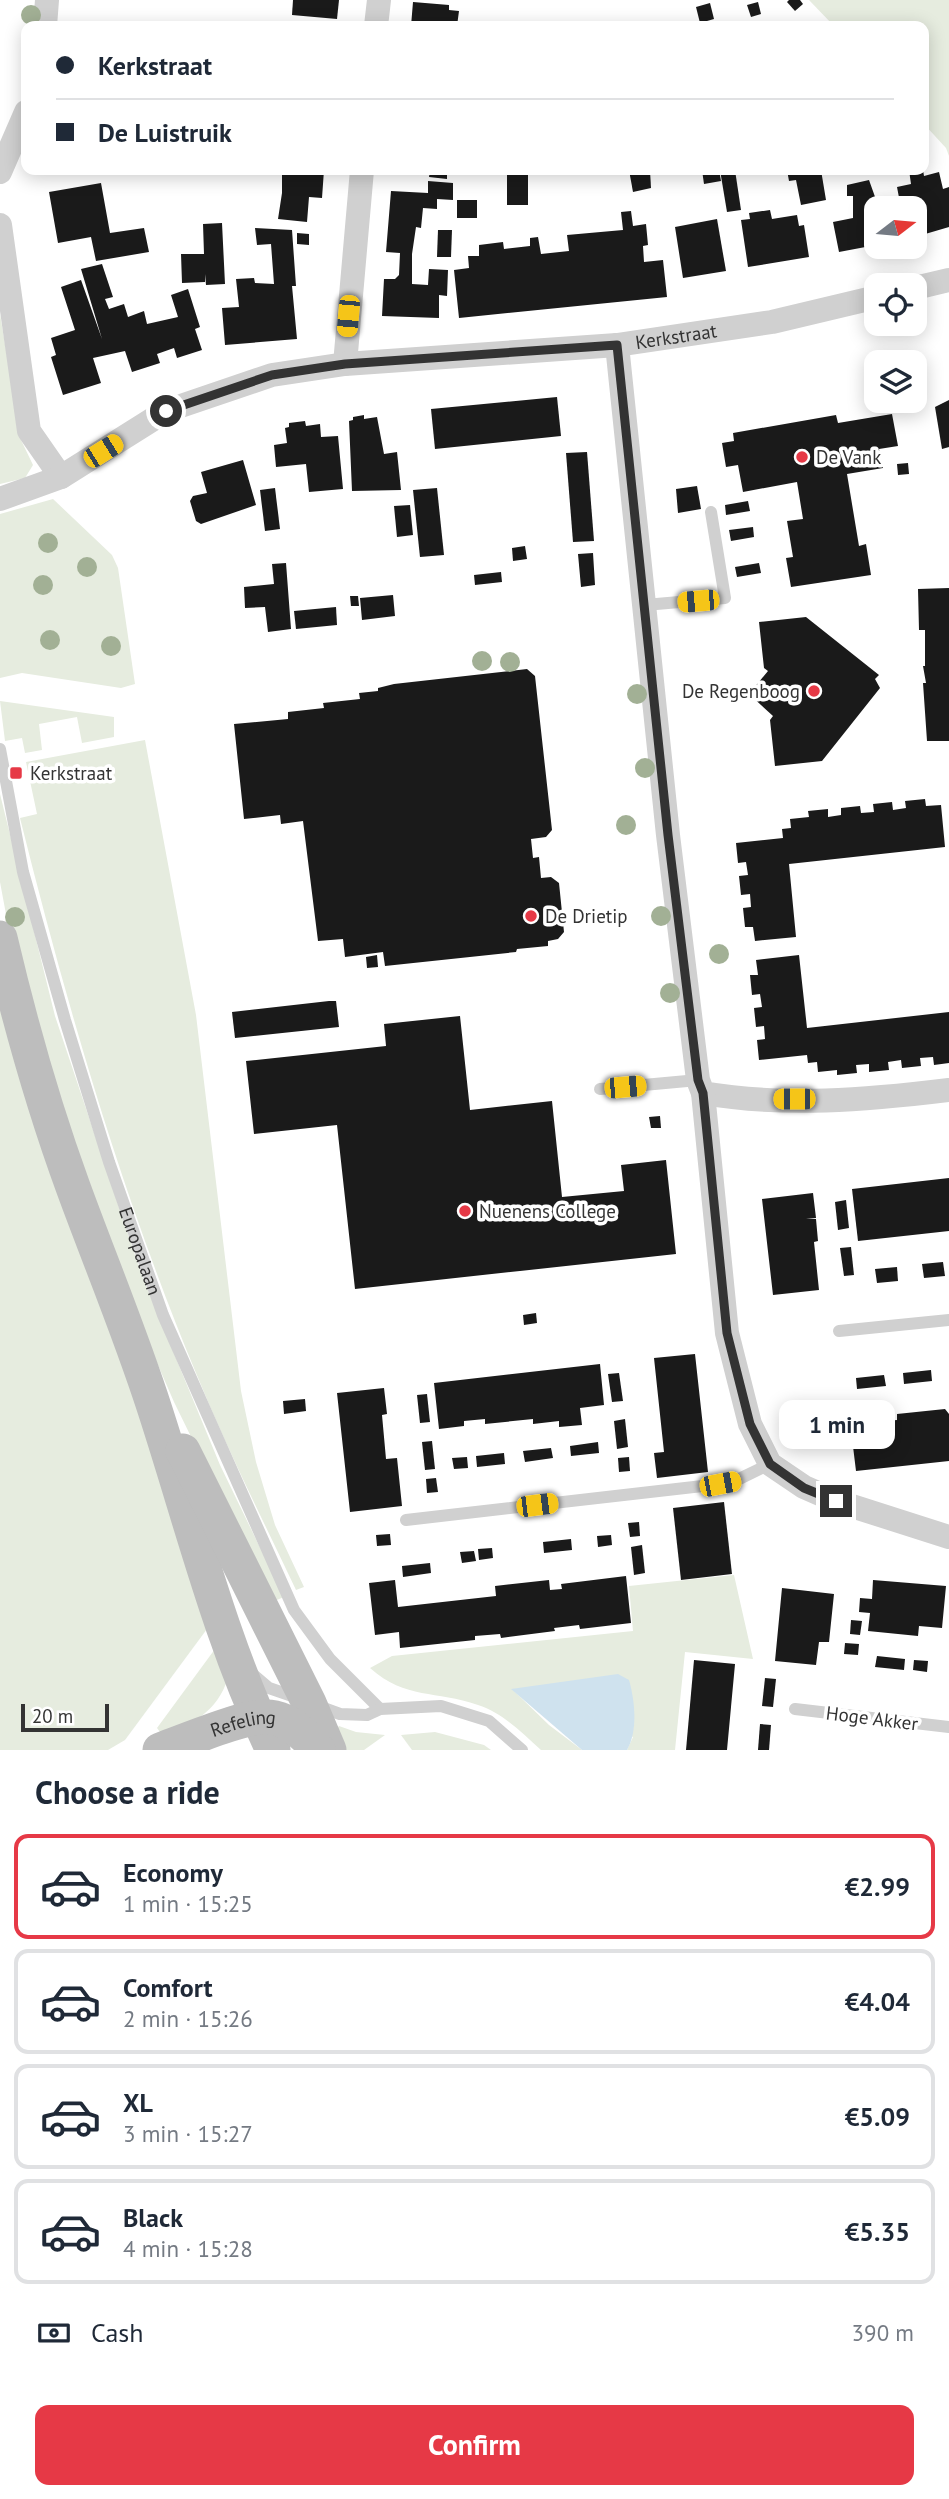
<!DOCTYPE html>
<html lang="en">
<head>
<meta charset="utf-8">
<style>
	:root { --surface:#fff; --page:#f6f6f7; --text:#1f2937; --muted:#747a83; --line:#e0e1e3; --accent:#e63946 }
	body { margin:0; font-family:"PT Sans",sans-serif; background:var(--page); color:var(--text); height:100vh; display:flex; flex-direction:column; font-size:26px; white-space:nowrap }
	* { box-sizing:border-box; margin:0 }
	p { font-size:23px; color:var(--muted) }
	.icon { flex:none; width:38px; height:38px; fill:none; stroke:currentColor; stroke-width:2; stroke-linecap:round; stroke-linejoin:round }
	.map { position:relative; height:1750px; overflow:hidden }
	.side { display:flex; flex-direction:column; background:var(--surface); flex:1 }
	.side>* { flex:none }
	.top-card { position:absolute; left:21px; top:21px; width:908px; height:154px; border-radius:14px; box-shadow:0 4px 18px #0003; display:grid; align-content:center; height:154px; padding:0 35px; background:var(--surface) }
	.needle { width:46px; rotate:74deg }
	.controls { position:absolute; left:864px; top:196px; display:grid; gap:14px }
	.controls a { display:grid; place-items:center; width:63px; height:63px; border-radius:14px; background:var(--surface); box-shadow:0 4px 18px #0003; font-size:35px }
	.scale { position:absolute; left:21px; bottom:18px; width:88px; box-sizing:border-box; padding-left:7px; border:4px solid #333; border-top:0; font-size:19px; line-height:24px; white-space:nowrap; color:#333; -webkit-text-stroke:5px #fff; paint-order:stroke }
	.end { position:absolute; width:32px; height:32px; margin:-16px; border:9px solid #333; background:#fff; box-shadow:0 0 0 4px #fff }
	.from { border-radius:50% }
	.bubble { position:absolute; height:49px; border-radius:14px; background:var(--surface); box-shadow:0 4px 18px #0003; font-size:23px; font-weight:700; line-height:49px; text-align:center }
	.car { position:absolute; width:21px; height:42px; margin:-21px -10px; border-radius:9px; box-shadow:0 0 5px 2px #0007; background:linear-gradient(#f5c518 24%,#345 0 40%,#f5c518 0 76%,#345 0 86%,#f5c518 0) }
	.top-card b { display:flex; align-items:center; gap:24px; height:66px; font-size:26px }
	.top-card b+b { border-top:2px solid var(--line) }
	.top-card i { width:18px; height:18px; background:var(--text) }
	ul { padding:0; list-style:none }
	li { display:flex; align-items:center; gap:21px; height:105px; margin:0 14px 10px; padding:0 21px; border:4px solid var(--line); border-radius:14px }
	li div { flex:1 }
	li b { display:block; font-size:26px }
	li em { font-style:normal; font-weight:700 }
	li.on { border-color:var(--accent) }
	li>.icon { width:63px; height:63px; stroke-width:1.5 }
	h2 { padding:0 35px; font-size:32px; line-height:84px }
	.pay { display:flex; align-items:center; gap:18px; height:77px; padding:0 35px; font-size:26px }
	.pay p { margin-inline-start:auto }
	.action { display:flex; gap:14px; margin-top:auto; padding:14px 35px }
	.action a { flex:1; height:80px; border-radius:14px; background:var(--accent); color:#fff; font-size:28px; font-weight:700; line-height:80px; text-align:center }
	.map>svg:first-child { display:block }
	.green { fill:#e6ecdf }
	.water { fill:#cfe2ee }
	.building { fill:#1a1a1a }
	.lines { fill:none; stroke-linecap:round; stroke-linejoin:round }
	.lane { stroke:#d0d0d0; stroke-width:12 }
	.street { stroke:#d0d0d0; stroke-width:24 }
	.secondary { stroke:#bdbdbd; stroke-width:35 }
	.tree { fill:#a2b095 }
	.route { stroke:#333; stroke-width:9 }
	.poi-dot { fill:#e63946; stroke:#fff; stroke-width:2.5 }
	.labels { text-anchor:middle; dominant-baseline:central; stroke-width:7; stroke-linejoin:round; paint-order:stroke }
	.street-label { font-size:19px; fill:#333; stroke:#fff }
	.poi-label { font-size:19px; fill:#333; stroke:#fff; text-anchor:start }
</style>
</head>
<body>
<div class="map">
<svg width="949" height="1750" viewBox="0 0 949 1750">
	<rect width="100%" height="100%" fill="#fff"/>
	<g class="green">
		<path d="M809 0H949V156L946 148 924 124V26H834Z"/>
		<path d="M0 314 21 440 33 465 25 478 0 484Z"/>
		<path d="M53 499 112 555 118 568 135 684 121 688 22 673 0 678V514Z"/>
		<path d="M0 701 114 717V737L82 743 77 717 39 724 42 750 25 753 22 738 5 741Z"/>
		<path d="M145 740 196 1015 241 1391 256 1462 275 1525 304 1587 296 1590C262 1518 226 1447 196 1373 121 1193 67 1006 20 818L37 814 26 762Z"/>
		<path d="M0 794 55 1016 142 1276 220 1465 284 1597 272 1602 174 1402 138 1319 58 1100 8 925 0 882Z"/>
		<path d="M0 1008 138 1405 207 1629 125 1740 108 1750H0Z"/>
		<path d="M734 1575 753 1659 685 1652 675 1750H627L633 1737 512 1689 549 1725 582 1750H541C522 1733 503 1713 478 1705 436 1690 406 1700 370 1668L392 1656 633 1631 629 1586Z"/>
		<path d="M215 1649 228 1678C217 1712 194 1722 164 1737L157 1728Z"/>
		<path d="M339 1726 356 1732 385 1735 364 1750H346L333 1733Z"/>
		<path d="M435 1732 484 1745 491 1750H412L401 1735Z"/>
	</g>
	<path class="water" d="M618 1674 629 1680C635 1701 638 1731 627 1750H582L511 1689Z"/>
	<g class="building">
		<path d="M293 0H339L337 19 292 15Z"/>
		<path d="M789 0H800L803 4 795 11 787 2Z"/>
		<path d="M413 2 449 5V10L459 11 457 26H411Z"/>
		<path d="M758 2 761 14 751 17 747 5Z"/>
		<path d="M710 3 714 19 700 23 696 7Z"/>
		<path d="M282 170H324L322 198 309 197 307 222 278 219 282 193Z"/>
		<path d="M430 170H447V179L429 177Z"/>
		<path d="M629 170H650L651 188 633 192Z"/>
		<path d="M702 170H719L721 181 704 184Z"/>
		<path d="M720 170H735L741 210 727 212Z"/>
		<path d="M787 170H821L826 200 801 205 796 180 789 181Z"/>
		<path d="M909 170H923L924 176 939 172 943 189 949 187V227L915 237V208H901L897 187 911 184Z"/>
		<rect x="507" y="173" width="21" height="32"/>
		<path d="M869 180 879 208 877 223 872 224 876 245 839 252 833 222 853 218V196H847V185Z"/>
		<path d="M428 181 453 183V200L437 199V209L423 208 421 228 416 227 412 254V284L428 285 429 269 448 270 447 296 439 295V318L382 316 384 279H395L399 275 400 253 386 252 391 191 428 193Z"/>
		<path d="M101 183 110 233 144 228 149 252 96 261 91 237 58 243 49 192Z"/>
		<rect x="457" y="200" width="20" height="18"/>
		<path d="M770 210 772 219 797 215 799 226 804 225 809 257 748 267 741 220 750 219 749 213Z"/>
		<path d="M631 211 633 226 646 224 648 245 643 246 644 262 663 260 667 297 459 318 454 270 469 268 468 256H479V245L503 242 504 249 530 246V238L538 237 541 254 569 251 567 235 623 230 621 212Z"/>
		<path d="M717 219 726 271 683 278 675 227Z"/>
		<path d="M222 223 225 284 206 285 205 274V282L182 283 181 254H204L203 224Z"/>
		<path d="M255 228 292 230 296 286H292L297 339 225 345 222 308 239 307 236 279 254 278 255 283 274 284 271 244 257 245Z"/>
		<path d="M438 230H452L451 257H437Z"/>
		<path d="M297 233 309 234V245L297 244Z"/>
		<path d="M102 264 113 297 105 299 109 309 124 304 128 317 144 311 147 324 178 317 171 295 188 289 200 327 195 329 202 350 177 358 174 348 157 354 160 363 132 372 125 351 93 358 101 383 63 395 51 357 56 355 51 338 75 330 61 287 81 280 102 339 81 269Z"/>
		<path d="M557 397 561 436 435 449 431 409Z"/>
		<path d="M949 400V447L942 449 935 407Z"/>
		<path d="M892 414 898 446 879 449 883 468 847 474 859 546 866 544 871 575 791 587 786 558 793 557 787 521 803 519 797 482 743 492 738 465 726 467 722 443 734 441 733 433 836 415 838 423Z"/>
		<path d="M364 415V419L377 417 384 454 397 452 401 490 352 491 349 421 353 420V417Z"/>
		<path d="M305 421 306 426 320 424 321 437 338 436 343 489 309 492 306 464 276 467 274 445 287 443 285 428 289 427V423Z"/>
		<path d="M587 452 594 541 573 542 566 453Z"/>
		<path d="M243 460 256 505 201 524 196 521 190 501 193 496 207 493 201 472Z"/>
		<path d="M908 463 909 474 898 475 897 464Z"/>
		<path d="M697 486 701 509 678 513 676 489Z"/>
		<path d="M275 488 280 529 265 531 260 490Z"/>
		<path d="M437 488 444 555 420 557 413 490Z"/>
		<path d="M748 501 750 511 726 515 725 505Z"/>
		<path d="M410 505 413 535 397 537 394 506Z"/>
		<path d="M753 527 754 537 731 541 729 530Z"/>
		<path d="M525 546 527 559 513 561 512 548Z"/>
		<path d="M593 553 595 585 581 587 578 554Z"/>
		<path d="M286 563 291 629 268 632 265 607 245 608 244 587 274 584 272 564Z"/>
		<path d="M759 563 761 573 737 577 735 567Z"/>
		<path d="M501 572 502 582 475 585 474 575Z"/>
		<path d="M949 588V741H927L923 683H926L923 666H925V630H919L918 589Z"/>
		<path d="M393 595 395 616 362 620 360 598Z"/>
		<path d="M350 596H358L359 606H351Z"/>
		<path d="M336 607 337 625 296 629 294 611Z"/>
		<path d="M806 617 879 675 875 679 880 688 822 761 775 766 770 720 773 716 749 694 768 671 764 668 759 622Z"/>
		<path d="M527 669 535 676 552 830 546 837 531 839 533 858 539 857 541 878 551 877 559 883 564 932 558 939 548 941V946L517 949 516 952 385 966 383 952 345 957 343 939 318 941 303 821 281 824 280 815 244 819 234 724 288 719V712L324 708 323 703 360 699 359 693 378 691V688L394 684Z"/>
		<path d="M925 799 926 806 941 805 945 847 789 864 796 937 755 941 753 927H745L743 908 751 907 750 894 741 895 739 876 748 875 746 862 738 863 736 843 783 838 782 829 791 828 790 819 809 817 808 811 828 809V817L841 815V808L860 806 861 813 874 812 873 804 892 802 893 810 906 808 905 801Z"/>
		<path d="M377 955 378 967 367 968 366 957Z"/>
		<path d="M799 955 807 1028 949 1012V1063L934 1065 933 1057 920 1058 921 1066 902 1068 901 1060 888 1062 889 1070 869 1072V1064L856 1065 857 1073 837 1075V1070L818 1072 817 1062 808 1063 807 1055 759 1060 757 1040 765 1039 764 1026 756 1027 754 1008 762 1007 760 994 752 995 750 975H758L756 960Z"/>
		<path d="M329 1001H336L339 1027 235 1038 232 1012Z"/>
		<path d="M460 1016 470 1110 552 1101 562 1197 624 1191 621 1165 666 1160 676 1254 355 1289 337 1125 254 1134 246 1061 386 1046 384 1024Z"/>
		<path d="M660 1116 661 1128H651L649 1117Z"/>
		<path d="M949 1178V1231L858 1241 852 1189Z"/>
		<path d="M813 1193 816 1218 806 1219H816L818 1241 814 1242 819 1290 773 1295 762 1199Z"/>
		<path d="M846 1200 849 1228 838 1230 835 1202Z"/>
		<path d="M851 1247 854 1275 844 1276 840 1248Z"/>
		<path d="M943 1262 945 1276 924 1278 922 1264Z"/>
		<path d="M897 1267 898 1281 877 1283 875 1269Z"/>
		<path d="M536 1313 537 1323 524 1325 523 1315Z"/>
		<path d="M695 1354 708 1472 657 1478 654 1453 664 1452 654 1358Z"/>
		<path d="M600 1364 604 1405 580 1408 582 1425 559 1427V1421L533 1424V1419L485 1424V1419L464 1421V1426L439 1429 434 1383Z"/>
		<path d="M931 1370 932 1381 904 1384 903 1373Z"/>
		<path d="M619 1373 623 1401 612 1402 608 1374Z"/>
		<path d="M884 1375 886 1386 857 1389 856 1378Z"/>
		<path d="M384 1388 387 1414 382 1415 386 1459 397 1458 402 1506 350 1512 337 1393Z"/>
		<path d="M427 1394 430 1422 420 1423 417 1395Z"/>
		<path d="M305 1399 306 1411 284 1414 283 1401Z"/>
		<path d="M945 1409 949 1414V1461L856 1471 851 1430 875 1427 874 1422 897 1420V1414Z"/>
		<path d="M625 1419 628 1447 617 1449 614 1421Z"/>
		<path d="M432 1441 435 1469 425 1470 422 1442Z"/>
		<path d="M598 1442 599 1453 571 1456 570 1446Z"/>
		<path d="M551 1448 553 1458 525 1462 523 1451Z"/>
		<path d="M504 1453 505 1464 477 1467 476 1456Z"/>
		<path d="M467 1457 468 1468 454 1469 452 1458Z"/>
		<path d="M629 1457 630 1471 619 1472 618 1458Z"/>
		<path d="M436 1478 438 1492 427 1493 426 1479Z"/>
		<path d="M724 1502 732 1574 681 1580 673 1508Z"/>
		<path d="M639 1522 640 1536 630 1537 628 1523Z"/>
		<path d="M390 1534 391 1545 377 1546 376 1535Z"/>
		<path d="M611 1535 612 1545 598 1547 597 1536Z"/>
		<path d="M571 1539 572 1550 544 1553 543 1542Z"/>
		<path d="M642 1545 645 1573 634 1575 631 1547Z"/>
		<path d="M492 1548 493 1558 479 1560 478 1549Z"/>
		<path d="M474 1551 476 1561 462 1563 460 1552Z"/>
		<path d="M430 1563 431 1573 403 1577 402 1566Z"/>
		<path d="M626 1576 631 1623 580 1629 579 1625 554 1628 555 1631 501 1638 500 1634 475 1636V1640L400 1648 399 1632 375 1635 369 1583 395 1580 398 1607 496 1596 495 1586 549 1580 550 1590 562 1589 561 1584Z"/>
		<path d="M873 1580 946 1586 942 1628 919 1626 918 1636 868 1631 870 1613 859 1612 860 1598 872 1599Z"/>
		<path d="M782 1588 834 1594 829 1642H819L816 1665 775 1661Z"/>
		<path d="M851 1620 862 1621 860 1635 850 1634Z"/>
		<path d="M845 1643 859 1644 858 1655 844 1654Z"/>
		<path d="M877 1656 905 1659 904 1670 875 1667Z"/>
		<path d="M694 1660 735 1664 727 1750H686Z"/>
		<path d="M914 1660 928 1661 927 1672 913 1670Z"/>
		<path d="M765 1678 776 1679 773 1707 762 1706Z"/>
		<path d="M760 1724 771 1725 769 1750H758Z"/>
	</g>
	<g class="lines">
		<g class="lane">
			<path d="M645 605 725 598 711 512"/>
			<path id="s1" d="M0 749 23 872 65 1020 109 1162 163 1315 294 1610 330 1659 380 1709"/>
			<path d="M600 1089 698 1080"/>
			<path d="M839 1331 949 1320"/>
			<path d="M406 1520 720 1484 735 1481 770 1464"/>
			<path d="M250 1672 269 1688 298 1698"/>
			<path d="M318 1706 340 1714 367 1715 380 1709 441 1706 489 1721 522 1750"/>
			<path d="M795 1709 949 1727"/>
		</g>
		<g class="street">
			<path d="M45 26 47 0"/>
			<path d="M376 26 379 0"/>
			<path d="M0 172 26 112"/>
			<path d="M0 225 29 431 61 477"/>
			<path d="M915 288 949 280"/>
			<path d="M617 345 668 835 698 1080 703 1093C783 1107 868 1100 949 1090"/>
			<path d="M345 364 362 170"/>
			<path id="s2" d="M0 499 61 477 166 411 272 375 345 364 617 345 772 322 877 297"/>
			<path d="M703 1093 727 1333 750 1424 770 1464 804 1487 836 1501 949 1537"/>
		</g>
		<g class="secondary">
			<path d="M0 938C20 1023 43 1105 73 1187 100 1261 131 1335 155 1410 192 1524 221 1642 273 1750"/>
			<path d="M183 1451 309 1703 329 1750"/>
			<path id="s3" d="M160 1750C181 1742 201 1734 222 1727 269 1711 284 1711 318 1750"/>
		</g>
	</g>
	<g class="tree">
		<circle cx="31" cy="15" r="10"/>
		<circle cx="48" cy="543" r="10"/>
		<circle cx="87" cy="567" r="10"/>
		<circle cx="43" cy="585" r="10"/>
		<circle cx="50" cy="640" r="10"/>
		<circle cx="111" cy="646" r="10"/>
		<circle cx="482" cy="661" r="10"/>
		<circle cx="510" cy="662" r="10"/>
		<circle cx="637" cy="694" r="10"/>
		<circle cx="645" cy="768" r="10"/>
		<circle cx="626" cy="825" r="10"/>
		<circle cx="661" cy="916" r="10"/>
		<circle cx="15" cy="917" r="10"/>
		<circle cx="719" cy="954" r="10"/>
		<circle cx="670" cy="993" r="10"/>
	</g>
	<g class="lines">
		<path class="route" d="M166 411 272 375 345 364 617 345 668 835 698 1080 703 1093 727 1333 750 1424 770 1464 804 1488 836 1501"/>
	</g>
	<g class="poi-dot">
		<circle cx="802" cy="457" r="7"/>
		<circle cx="814" cy="691" r="7"/>
		<rect x="9" y="766" width="14" height="14" rx="3.5"/>
		<circle cx="531" cy="916" r="7"/>
		<circle cx="465" cy="1211" r="7"/>
	</g>
	<g class="labels">
		<g class="street-label">
			<text stroke="none"><textPath href="#s2" startOffset="707">Kerkstraat</textPath></text>
			<text stroke="none"><textPath href="#s1" startOffset="522">Europalaan</textPath></text>
			<text transform="translate(872 1718) rotate(7)">Hoge Akker</text>
			<text stroke="none"><textPath href="#s3" startOffset="88">Refeling</textPath></text>
		</g>
		<g class="poi-label">
			<text x="816" y="457">De Vank</text>
			<text x="800" y="691" text-anchor="end">De Regenboog</text>
			<text x="30" y="773">Kerkstraat</text>
			<text x="545" y="916">De Drietip</text>
			<text x="479" y="1211">Nuenens College</text>
		</g>
	</g>
</svg>
<div class="controls">
<a><svg class="needle" viewBox="-14 -14 28 28"><path d="M0-13l5 13h-10z" fill="#e53935"/><path d="M0 13l5-13h-10z" fill="#747a83"/></svg></a>
<a><svg class="icon" aria-label="locate" viewBox="0 0 24 24"><circle cx="12" cy="12" r="6"/><path d="M12 2v4M12 18v4M2 12h4M18 12h4"/></svg></a>
<a><svg class="icon" aria-label="layers" viewBox="0 0 24 24"><path d="M12 4l9 5-9 5-9-5zM3 14l9 5 9-5"/></svg></a>
</div>
<div class="scale">20 m</div>
<i class="end from" style="left:166px;top:411px"></i>
<i class="end" style="left:836px;top:1501px"></i>
<div class="bubble" style="left:779px;top:1400px;width:116px">1 min</div>
<i class="car" style="left:348px;top:316px;rotate:185deg"></i>
<i class="car" style="left:103px;top:451px;rotate:58deg"></i>
<i class="car" style="left:698px;top:601px;rotate:265deg"></i>
<i class="car" style="left:625px;top:1087px;rotate:85deg"></i>
<i class="car" style="left:794px;top:1099px;rotate:270deg"></i>
<i class="car" style="left:720px;top:1484px;rotate:79deg"></i>
<i class="car" style="left:537px;top:1505px;rotate:83deg"></i>
<div class="top-card">
<b><i class="from"></i>Kerkstraat</b>
<b><i></i>De Luistruik</b>
</div>
</div>
<section class="side">
<h2>Choose a ride</h2>
<ul>
<li class="on"><svg class="icon" aria-label="car" viewBox="0 0 24 24"><path d="M5 17H2v-5l4-1 3-4h7l3 4 3 1v5h-3M9 17h6M6 11h13"/><circle cx="7" cy="17" r="2"/><circle cx="17" cy="17" r="2"/></svg><div><b>Economy</b><p>1 min · 15:25</p></div><em>€2.99</em></li>
<li><svg class="icon" aria-label="car" viewBox="0 0 24 24"><path d="M5 17H2v-5l4-1 3-4h7l3 4 3 1v5h-3M9 17h6M6 11h13"/><circle cx="7" cy="17" r="2"/><circle cx="17" cy="17" r="2"/></svg><div><b>Comfort</b><p>2 min · 15:26</p></div><em>€4.04</em></li>
<li><svg class="icon" aria-label="car" viewBox="0 0 24 24"><path d="M5 17H2v-5l4-1 3-4h7l3 4 3 1v5h-3M9 17h6M6 11h13"/><circle cx="7" cy="17" r="2"/><circle cx="17" cy="17" r="2"/></svg><div><b>XL</b><p>3 min · 15:27</p></div><em>€5.09</em></li>
<li><svg class="icon" aria-label="car" viewBox="0 0 24 24"><path d="M5 17H2v-5l4-1 3-4h7l3 4 3 1v5h-3M9 17h6M6 11h13"/><circle cx="7" cy="17" r="2"/><circle cx="17" cy="17" r="2"/></svg><div><b>Black</b><p>4 min · 15:28</p></div><em>€5.35</em></li>
</ul>
<div class="pay"><svg class="icon" aria-label="cash" viewBox="0 0 24 24"><path d="M3 7h18v10H3z"/><circle cx="12" cy="12" r="2"/></svg>Cash<p>390 m</p></div>
<div class="action"><a>Confirm</a></div>
</section>
</body>
</html>
